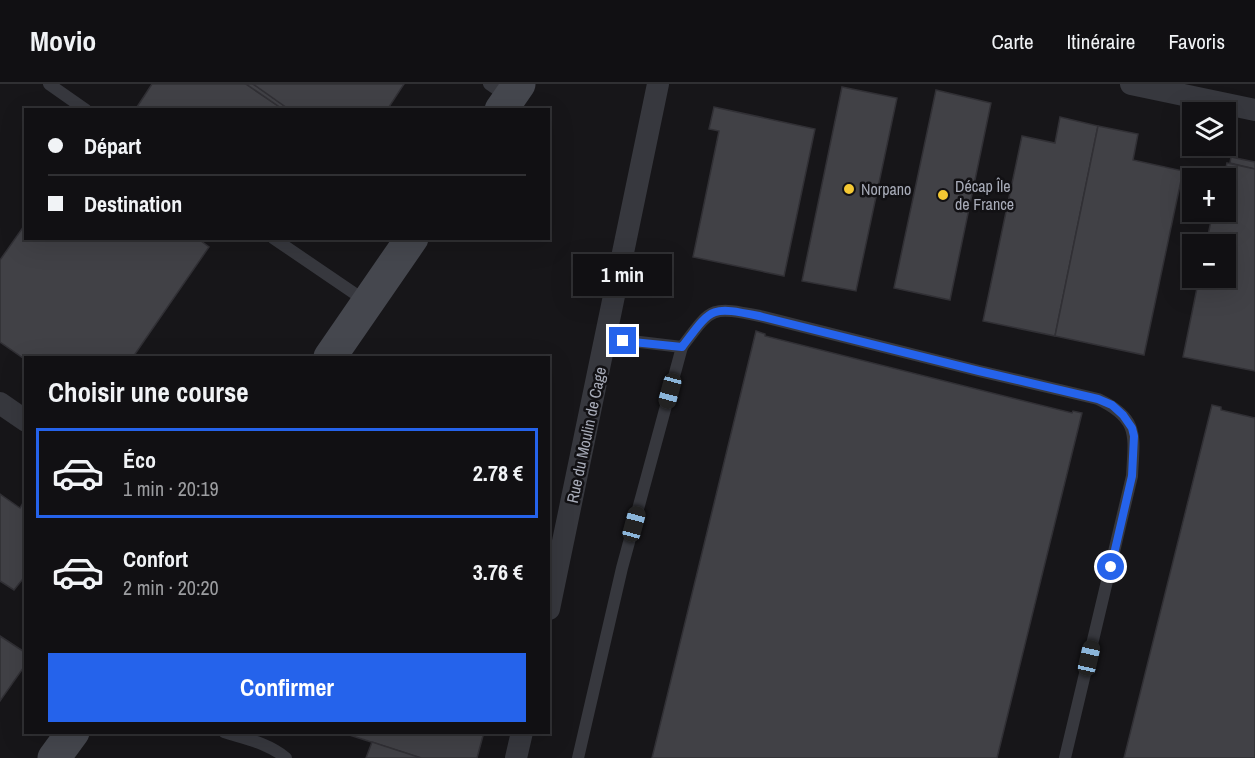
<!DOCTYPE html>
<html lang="fr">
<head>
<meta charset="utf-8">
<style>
	:root { --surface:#111013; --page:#1e1e21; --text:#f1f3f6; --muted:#9c9da0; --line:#303033; --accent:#2563eb }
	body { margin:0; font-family:"Archivo Narrow",sans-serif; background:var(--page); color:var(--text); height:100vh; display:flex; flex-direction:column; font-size:22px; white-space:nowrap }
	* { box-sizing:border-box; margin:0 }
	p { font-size:20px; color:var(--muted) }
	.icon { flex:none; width:33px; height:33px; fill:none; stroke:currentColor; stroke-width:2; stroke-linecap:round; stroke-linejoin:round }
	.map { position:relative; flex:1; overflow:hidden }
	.panel { position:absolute; left:24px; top:272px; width:526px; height:378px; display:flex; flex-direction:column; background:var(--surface); border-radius:0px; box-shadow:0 6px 24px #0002,0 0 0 2px var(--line) }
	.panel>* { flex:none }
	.guide { position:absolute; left:24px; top:24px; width:526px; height:132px; border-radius:0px; box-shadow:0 6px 24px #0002,0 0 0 2px var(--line); display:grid; align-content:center; height:132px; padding:0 24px; background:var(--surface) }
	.buttons { position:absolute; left:1182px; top:18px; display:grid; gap:12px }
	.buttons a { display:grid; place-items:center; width:54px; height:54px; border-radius:0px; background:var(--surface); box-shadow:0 6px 24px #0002,0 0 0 2px var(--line); font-size:30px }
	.end { position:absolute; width:27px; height:27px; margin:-14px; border:8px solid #2563eb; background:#fff; box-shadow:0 0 0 3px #fff }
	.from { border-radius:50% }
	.bubble { position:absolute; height:42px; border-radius:0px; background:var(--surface); box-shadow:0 6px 24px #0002,0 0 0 2px var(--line); font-size:20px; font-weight:700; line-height:42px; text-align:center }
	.car { position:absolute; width:18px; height:36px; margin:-18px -9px; border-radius:8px; box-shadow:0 0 4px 2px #0007; background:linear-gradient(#222 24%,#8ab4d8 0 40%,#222 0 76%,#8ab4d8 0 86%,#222 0) }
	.guide b { display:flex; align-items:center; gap:21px; height:57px; font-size:22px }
	.guide b+b { border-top:2px solid var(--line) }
	.guide i { width:15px; height:15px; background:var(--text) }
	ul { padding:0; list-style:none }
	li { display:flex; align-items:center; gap:18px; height:90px; margin:0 12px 9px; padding:0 12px; border:3px solid transparent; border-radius:0px }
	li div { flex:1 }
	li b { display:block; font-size:22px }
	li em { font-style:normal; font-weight:700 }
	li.on { border-color:var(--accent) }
	li>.icon { width:54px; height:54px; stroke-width:1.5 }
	h2 { padding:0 24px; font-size:27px; line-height:72px }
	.primary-button { display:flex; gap:12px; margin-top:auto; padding:12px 24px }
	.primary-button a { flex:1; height:69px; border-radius:0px; background:var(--accent); color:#fff; font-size:24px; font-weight:700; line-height:69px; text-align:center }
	header { display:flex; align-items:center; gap:36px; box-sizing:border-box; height:84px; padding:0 30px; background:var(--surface); border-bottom:2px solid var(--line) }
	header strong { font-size:28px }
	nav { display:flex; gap:33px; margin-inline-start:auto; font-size:21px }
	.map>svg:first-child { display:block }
	.building { fill:#414146; stroke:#313035; stroke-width:1.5 }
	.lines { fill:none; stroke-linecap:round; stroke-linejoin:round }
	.service { stroke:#37383e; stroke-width:12 }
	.minor { stroke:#37383e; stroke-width:22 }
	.secondary { stroke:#45474e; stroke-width:33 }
	.route { stroke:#2563eb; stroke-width:8 }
	.poi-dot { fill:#f4c833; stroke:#121114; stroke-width:2 }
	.labels { text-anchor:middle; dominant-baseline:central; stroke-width:5; stroke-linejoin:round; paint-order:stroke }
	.poi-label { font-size:16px; fill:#a8acb9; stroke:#121114; text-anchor:start }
	.street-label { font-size:16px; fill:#a8acb9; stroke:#121114 }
</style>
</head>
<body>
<header>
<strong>Movio</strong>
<nav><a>Carte</a><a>Itinéraire</a><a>Favoris</a></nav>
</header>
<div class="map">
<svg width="1255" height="674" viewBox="0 0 1255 674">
	<rect width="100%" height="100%" fill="#171619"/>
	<g class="building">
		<path d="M152 0H246L284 26H135Z"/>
		<path d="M246 0H253L290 26H284Z"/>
		<path d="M253 0H404L387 26H290Z"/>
		<path d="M842 3 897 14 856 207 802 197Z"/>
		<path d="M936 6 991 19 950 216 894 204Z"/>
		<path d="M714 23 815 45 784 192 693 173 719 47 709 45Z"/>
		<path d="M1060 33 1098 42 1055 252 983 237 1022 52 1055 59Z"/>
		<path d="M1098 42 1138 50 1133 76 1183 87 1144 271 1055 252Z"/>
		<path d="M1231 73 1255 78V85L1230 79Z"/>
		<path d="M1227 79 1255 85V287L1183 273 1199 194H1226V160H1206L1213 128H1226V94H1220V91L1224 92Z"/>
		<path d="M26 139V154H197L209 163 133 273H26V276L0 258V176Z"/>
		<path d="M756 247 765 250V252L1072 329 1073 327 1082 329 997 674H652Z"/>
		<path d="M1212 321 1221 323V326L1255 334V674H1124Z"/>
		<path d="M0 410 20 424 24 417 23 416 26 412V491L14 506 0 497Z"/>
		<path d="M0 552 26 569V580L0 617Z"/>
		<path d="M340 648H484L477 674H421Z"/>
		<path d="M372 658 421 674H366Z"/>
	</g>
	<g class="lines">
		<g class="service">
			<path d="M49 0 86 26"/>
			<path d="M489 0 508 13"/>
			<path d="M273 154 367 218"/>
			<path d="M606 254 682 263"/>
			<path d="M224 648C246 655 268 659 286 674"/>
			<path d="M578 674 622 484 682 263C712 223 710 222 760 232L979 287 1098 315C1140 335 1134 352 1132 392L1065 674"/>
		</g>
		<g class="minor">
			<path d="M1131 0 1255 26"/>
			<path d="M0 319 26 337"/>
			<path d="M549 525 658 0"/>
			<path d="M516 674 522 648"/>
		</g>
		<g class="secondary">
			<path d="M501 26 519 0"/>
			<path d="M330 273 412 154"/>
			<path d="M54 674 73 648"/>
		</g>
	</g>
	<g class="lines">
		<path class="route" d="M623 257 682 263C712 223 710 222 759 232L979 287 1098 315 1112 321 1123 331 1132 344 1134 352 1132 392 1111 483"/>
	</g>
	<g class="poi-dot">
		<circle cx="849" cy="105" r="6"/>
		<circle cx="943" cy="111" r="6"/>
	</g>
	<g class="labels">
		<g class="poi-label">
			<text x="955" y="102">Décap Île<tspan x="955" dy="18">de France</tspan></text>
			<text x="861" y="105">Norpano</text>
		</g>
		<g class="street-label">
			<text transform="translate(586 351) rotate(-78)">Rue du Moulin de Cage</text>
		</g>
	</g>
</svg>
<div class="buttons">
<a><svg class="icon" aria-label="layers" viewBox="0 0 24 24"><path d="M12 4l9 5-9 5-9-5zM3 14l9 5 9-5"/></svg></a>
<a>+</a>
<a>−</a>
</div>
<i class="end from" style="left:1111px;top:483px"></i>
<i class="end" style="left:623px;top:257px"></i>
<div class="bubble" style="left:573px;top:170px;width:99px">1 min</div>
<i class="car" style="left:670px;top:307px;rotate:195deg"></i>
<i class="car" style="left:634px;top:440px;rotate:15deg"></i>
<i class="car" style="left:1089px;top:574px;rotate:13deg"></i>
<div class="guide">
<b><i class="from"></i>Départ</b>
<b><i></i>Destination</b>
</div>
<section class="panel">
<h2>Choisir une course</h2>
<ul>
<li class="on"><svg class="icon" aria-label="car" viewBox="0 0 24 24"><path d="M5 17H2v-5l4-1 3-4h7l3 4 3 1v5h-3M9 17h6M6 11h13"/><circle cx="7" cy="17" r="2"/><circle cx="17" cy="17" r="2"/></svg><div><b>Éco</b><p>1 min · 20:19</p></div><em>2.78 €</em></li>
<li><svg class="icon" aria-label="car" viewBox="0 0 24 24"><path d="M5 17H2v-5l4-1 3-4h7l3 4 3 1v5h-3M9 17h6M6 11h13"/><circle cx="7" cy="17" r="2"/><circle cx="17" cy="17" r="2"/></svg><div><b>Confort</b><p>2 min · 20:20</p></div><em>3.76 €</em></li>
</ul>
<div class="primary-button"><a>Confirmer</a></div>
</section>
</div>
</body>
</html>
